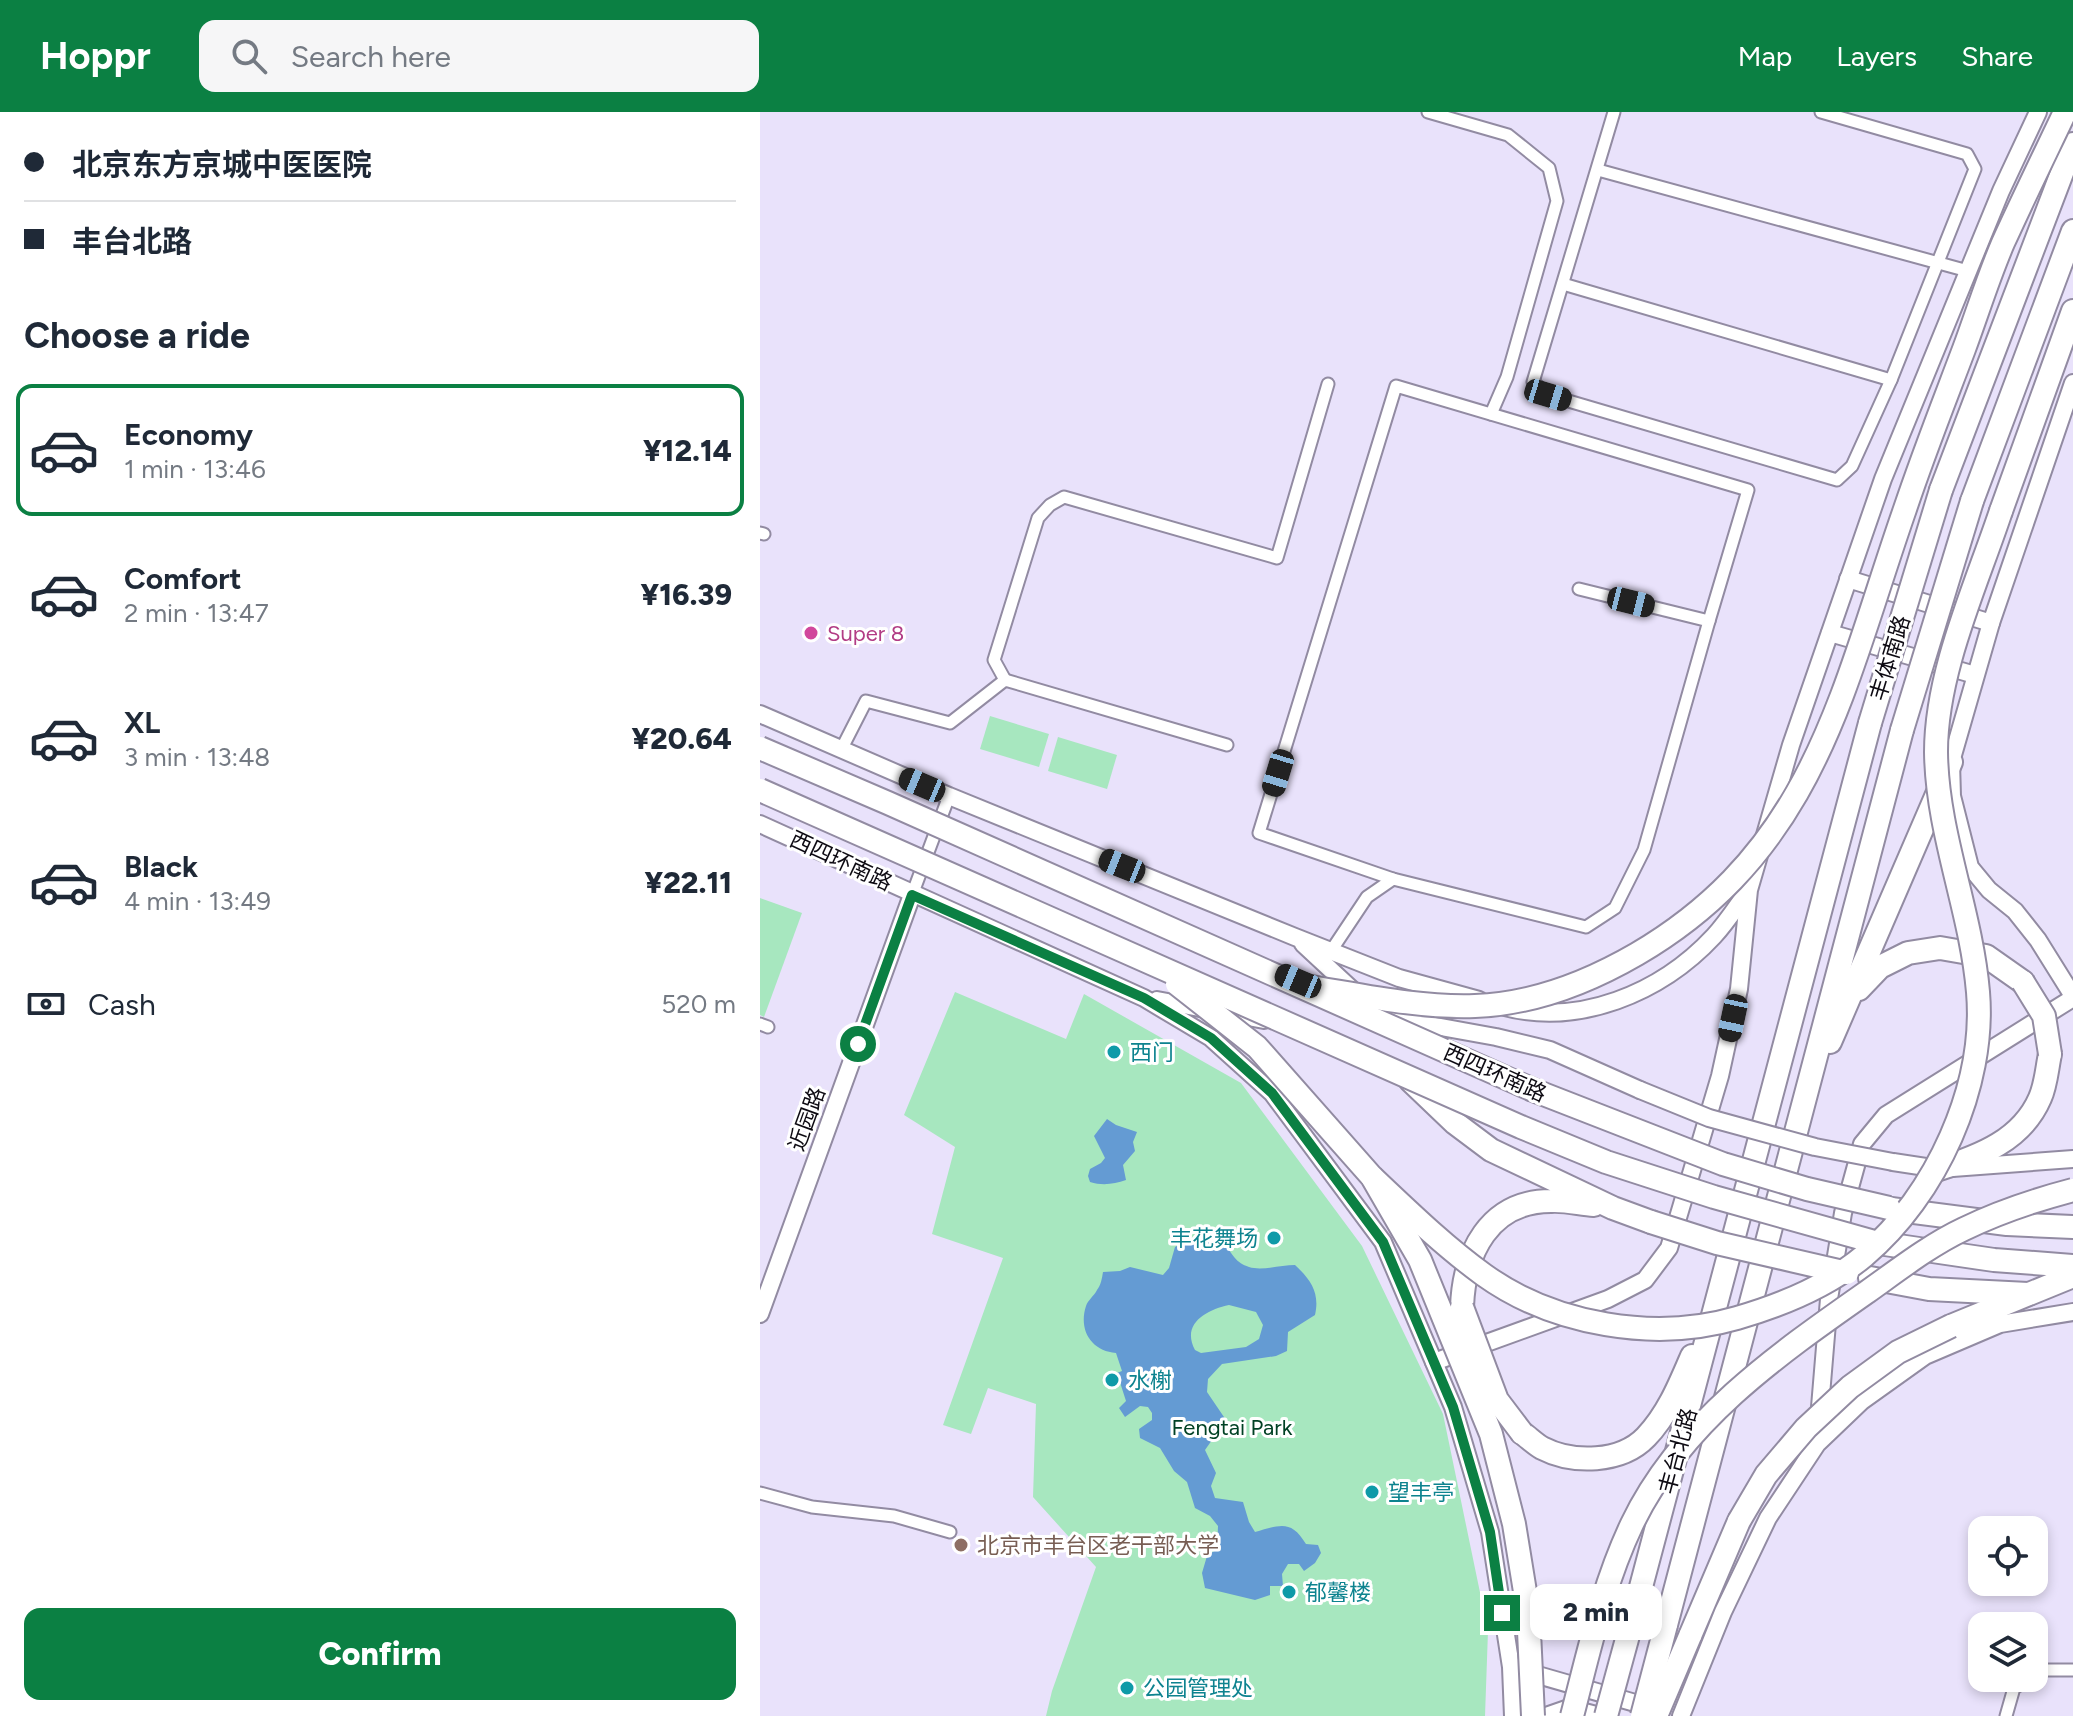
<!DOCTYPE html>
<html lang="en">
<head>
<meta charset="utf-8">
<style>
	:root { --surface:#fff; --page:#f6f6f7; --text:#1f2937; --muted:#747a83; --line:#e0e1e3; --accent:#0b8043 }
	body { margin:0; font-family:Figtree,"Noto Sans SC",sans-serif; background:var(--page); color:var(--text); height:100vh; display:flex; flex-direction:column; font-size:30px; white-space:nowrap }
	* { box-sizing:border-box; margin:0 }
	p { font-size:26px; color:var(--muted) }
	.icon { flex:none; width:44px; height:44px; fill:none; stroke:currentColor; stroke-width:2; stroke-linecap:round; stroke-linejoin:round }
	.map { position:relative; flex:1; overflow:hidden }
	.details { display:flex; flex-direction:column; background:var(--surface); width:760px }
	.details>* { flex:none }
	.guide { display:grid; align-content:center; height:176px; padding:0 24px; background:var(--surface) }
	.tools { position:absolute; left:1208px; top:1404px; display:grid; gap:16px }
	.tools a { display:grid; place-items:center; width:80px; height:80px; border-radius:16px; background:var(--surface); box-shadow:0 4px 12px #0003; font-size:40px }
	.end { position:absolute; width:36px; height:36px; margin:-18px; border:10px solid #0b8043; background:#fff; box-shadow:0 0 0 4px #fff }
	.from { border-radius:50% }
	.bubble { position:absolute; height:56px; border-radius:16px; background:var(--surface); box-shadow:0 4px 12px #0003; font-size:26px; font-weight:800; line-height:56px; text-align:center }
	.car { position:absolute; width:24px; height:48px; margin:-24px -12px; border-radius:10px; box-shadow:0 0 6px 2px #0007; background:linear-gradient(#222 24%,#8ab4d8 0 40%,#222 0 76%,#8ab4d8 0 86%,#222 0) }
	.guide b { display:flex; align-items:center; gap:28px; height:76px; font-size:30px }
	.guide b+b { border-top:2px solid var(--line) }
	.guide i { width:20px; height:20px; background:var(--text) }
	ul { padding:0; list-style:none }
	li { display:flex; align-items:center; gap:24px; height:132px; margin:0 16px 12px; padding:0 8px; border:4px solid transparent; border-radius:16px }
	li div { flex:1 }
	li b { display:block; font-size:30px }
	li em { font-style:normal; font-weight:800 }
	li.current { border-color:var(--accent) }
	li>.icon { width:72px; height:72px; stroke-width:1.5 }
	h2 { padding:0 24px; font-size:36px; line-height:96px }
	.pay { display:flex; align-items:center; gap:20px; height:88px; padding:0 24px; font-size:30px }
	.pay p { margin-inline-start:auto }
	.action { display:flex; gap:16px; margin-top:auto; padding:16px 24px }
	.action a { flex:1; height:92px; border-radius:16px; background:var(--accent); color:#fff; font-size:32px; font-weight:800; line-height:92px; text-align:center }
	header { display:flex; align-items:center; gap:48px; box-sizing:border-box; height:112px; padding:0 40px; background:var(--accent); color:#fff }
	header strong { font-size:38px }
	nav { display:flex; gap:44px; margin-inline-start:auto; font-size:28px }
	.search { width:560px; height:72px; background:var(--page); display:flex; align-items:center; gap:20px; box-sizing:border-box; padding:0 28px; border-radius:16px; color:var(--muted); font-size:30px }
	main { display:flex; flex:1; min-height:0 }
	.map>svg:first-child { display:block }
	.green { fill:#a7e7bf }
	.water { fill:#649bd3; fill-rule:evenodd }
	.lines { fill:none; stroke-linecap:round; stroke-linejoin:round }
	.street-casing { stroke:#928ba2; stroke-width:15 }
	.secondary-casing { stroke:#928ba2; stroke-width:20 }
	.highway-casing { stroke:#928ba2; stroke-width:26 }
	.street { stroke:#fff; stroke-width:11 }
	.secondary { stroke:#fff; stroke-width:16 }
	.highway { stroke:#fff; stroke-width:22 }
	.secondary-bridge-casing { stroke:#928ba2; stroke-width:20; stroke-linecap:butt }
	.highway-bridge-casing { stroke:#928ba2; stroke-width:26; stroke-linecap:butt }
	.secondary-bridge { stroke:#fff; stroke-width:16 }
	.highway-bridge { stroke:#fff; stroke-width:22 }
	.route { stroke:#0b8043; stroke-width:10 }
	.hotel-dot { fill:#d1479c; stroke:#fff; stroke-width:3 }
	.culture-dot { fill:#0f9aa8; stroke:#fff; stroke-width:3 }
	.education-dot { fill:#8d6e63; stroke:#fff; stroke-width:3 }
	.labels { text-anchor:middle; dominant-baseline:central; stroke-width:6; stroke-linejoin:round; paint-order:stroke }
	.hotel-label { font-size:22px; fill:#b23c85; stroke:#fff; text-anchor:start }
	.street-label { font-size:22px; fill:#0d0a12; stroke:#fff }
	.culture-label { font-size:22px; fill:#0d838f; stroke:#fff; text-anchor:start }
	.park-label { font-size:22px; fill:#004124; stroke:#fff }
	.education-label { font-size:22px; fill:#785e54; stroke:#fff; text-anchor:start }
</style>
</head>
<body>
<header>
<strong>Hoppr</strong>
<div class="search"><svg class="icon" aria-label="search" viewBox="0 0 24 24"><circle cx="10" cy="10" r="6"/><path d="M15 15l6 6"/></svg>Search here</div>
<nav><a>Map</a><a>Layers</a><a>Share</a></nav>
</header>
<main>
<section class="details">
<div class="guide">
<b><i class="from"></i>北京东方京城中医医院</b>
<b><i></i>丰台北路</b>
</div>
<h2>Choose a ride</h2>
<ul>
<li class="current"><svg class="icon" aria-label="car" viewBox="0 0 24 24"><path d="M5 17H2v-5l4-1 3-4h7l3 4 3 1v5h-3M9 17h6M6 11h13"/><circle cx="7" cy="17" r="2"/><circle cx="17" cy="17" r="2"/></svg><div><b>Economy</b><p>1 min · 13:46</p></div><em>¥12.14</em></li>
<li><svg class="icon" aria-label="car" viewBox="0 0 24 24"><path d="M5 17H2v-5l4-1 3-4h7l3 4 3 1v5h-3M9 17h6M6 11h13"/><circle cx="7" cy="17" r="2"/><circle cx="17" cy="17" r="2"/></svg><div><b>Comfort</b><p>2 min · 13:47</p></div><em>¥16.39</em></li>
<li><svg class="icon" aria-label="car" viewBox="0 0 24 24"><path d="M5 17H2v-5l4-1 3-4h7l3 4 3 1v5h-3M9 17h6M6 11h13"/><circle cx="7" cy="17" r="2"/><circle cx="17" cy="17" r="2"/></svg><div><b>XL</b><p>3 min · 13:48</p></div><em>¥20.64</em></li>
<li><svg class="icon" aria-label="car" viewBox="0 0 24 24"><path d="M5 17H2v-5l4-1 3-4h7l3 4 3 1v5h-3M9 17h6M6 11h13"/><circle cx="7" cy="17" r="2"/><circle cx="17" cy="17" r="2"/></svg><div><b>Black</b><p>4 min · 13:49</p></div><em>¥22.11</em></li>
</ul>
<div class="pay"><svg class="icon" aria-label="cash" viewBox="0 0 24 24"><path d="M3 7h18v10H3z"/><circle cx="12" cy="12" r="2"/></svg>Cash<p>520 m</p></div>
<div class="action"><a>Confirm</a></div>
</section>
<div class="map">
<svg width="1313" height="1604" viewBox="0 0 1313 1604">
	<rect width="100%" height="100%" fill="#e9e2fb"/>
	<g class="green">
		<path d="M230 604 289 622 279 655 220 637Z"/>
		<path d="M298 625 357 643 347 677 288 659Z"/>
		<path d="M0 786 42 801 4 905 0 903Z"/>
		<path d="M195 880 306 927 324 882 481 971 602 1134 683 1302 728 1519 725 1604H286L292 1579 336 1455 273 1385 276 1292 228 1276 211 1322 183 1313 243 1146 172 1122 195 1035 144 1003Z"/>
	</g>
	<g class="water">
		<path d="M347 1007 356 1013 377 1020 373 1030 375 1039 363 1053 366 1068C354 1072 343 1074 330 1070L328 1064 330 1057 341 1051 345 1046 334 1024Z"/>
		<path d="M434 1125C477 1125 463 1146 489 1155 502 1159 520 1153 535 1153 551 1168 560 1181 555 1203L528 1220 527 1239 516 1244 462 1252 448 1267 447 1280 466 1308 445 1338 456 1361 451 1374 455 1386 483 1390 489 1410 495 1420C520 1413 531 1407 546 1432L558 1433 561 1441 555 1451 544 1459 539 1452H528L522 1462 523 1474H510V1483L495 1488 445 1476 442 1461 447 1444 457 1437 458 1414 450 1404 435 1396 427 1370 414 1359 400 1336 380 1326 379 1317 392 1308V1301L388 1295 380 1294 365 1305 359 1296 366 1289 357 1261 362 1259 356 1241C332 1239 318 1219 326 1194 328 1188 334 1184 337 1178 341 1173 342 1166 343 1160L360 1159 370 1155 403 1163 409 1156 415 1135ZM469 1193 496 1200 503 1213 499 1227 486 1235 441 1241 435 1238C421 1212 446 1198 469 1193Z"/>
	</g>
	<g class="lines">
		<g class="street-casing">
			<g id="street">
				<path d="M668 0 748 23 789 56 797 89 747 265 731 302"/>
				<path d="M854 0 773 270 788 283 1077 368 1092 354 1131 268 1215 57 1207 42 1061 0"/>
				<path d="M838 58 1208 159"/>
				<path d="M803 172 1131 268"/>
				<path d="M0 421 4 422"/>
				<path d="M245 568 234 548 278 406 290 393 304 385 517 446 568 272"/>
				<path d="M81 638 106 589 190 611 245 568 467 633"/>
				<path d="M633 767 499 721 636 274 988 378 949 509"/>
				<path d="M152 783 189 684"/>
				<path d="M571 839 607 785 633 767 826 815 855 796 884 738 949 509 819 477"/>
				<path d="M0 912 8 915"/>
				<path d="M0 1381 52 1395 134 1404 190 1420"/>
				<path d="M1274 1564 1285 1558H1313"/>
				<path d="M1246 1604 1254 1576 1271 1566"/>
			</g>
		</g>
		<g class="secondary-casing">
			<g id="secondary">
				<path d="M1313 271 1231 511 1191 650 1192 684 1210 755 1229 778 1255 799 1278 828 1313 884"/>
				<path d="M1088 467 1231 511"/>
				<path d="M1070 521 1215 563"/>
				<path d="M0 602 189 684 535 825 639 866 719 888"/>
				<path d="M0 712 384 886 451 926 512 981 623 1130 693 1295 730 1420 751 1555 753 1604"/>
				<path d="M543 832 599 884"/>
				<path d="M397 888 504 908"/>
				<path d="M741 894C818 916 901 881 954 824 967 810 977 794 988 779"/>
				<path d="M625 905 736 925 790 938 880 978"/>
				<path d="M1133 1050 1179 1057 1313 1047"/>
				<path d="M0 1202 152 783"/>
				<path d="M674 1250 848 1187 885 1168 909 1136 960 964 979 877 989 778 1031 633 1123 367 1241 79 1278 0"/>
				<path d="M1059 1307 1069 1187 1083 1101 1102 1032 1126 1003 1313 886"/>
				<path d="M764 1559 896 1597"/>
				<path d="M786 1604 809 1596 840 1604"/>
				<path d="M921 1604 963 1500 1008 1406 1057 1332 1102 1289 1165 1244 1240 1212 1313 1200"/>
			</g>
		</g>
		<g class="highway-casing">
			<g id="highway">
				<path d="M1181 378 1313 32"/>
				<path d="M1212 389 1313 119"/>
				<path d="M1241 399 1313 199"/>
				<path d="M1099 877 1120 855 1148 841 1180 836 1226 844 1263 870"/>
				<path d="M1070 930 1191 650"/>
				<path d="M650 968 695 1011 731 1038 853 1096 891 1110"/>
				<path d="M1179 1057C1220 1044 1262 1028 1280 986 1286 973 1287 956 1290 942"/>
				<path d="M1131 1097 1247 1112 1313 1115"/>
				<path d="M1118 1131 1234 1148 1313 1154"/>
				<path d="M1110 1166 1169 1177 1268 1182"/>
				<path d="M702 1195C704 1141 729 1089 791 1089 805 1088 820 1092 834 1093"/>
				<path d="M1191 1214 1313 1164"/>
				<path d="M762 1321C768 1325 775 1332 782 1336 813 1352 861 1351 886 1325 908 1302 920 1272 932 1244"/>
				<path d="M873 1505 1110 611"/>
				<path d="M906 1513 1142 618"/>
				<path d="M930 1524 979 1409"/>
			</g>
		</g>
		<use href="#street" class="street"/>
		<use href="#secondary" class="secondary"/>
		<use href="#highway" class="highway"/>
		<g class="secondary-bridge-casing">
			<path id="secondary-bridge" d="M880 978 949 1006 1055 1035 1133 1050"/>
		</g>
		<g class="highway-bridge-casing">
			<g id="highway-bridge">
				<path d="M1110 611 1181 378"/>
				<path d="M1142 618 1212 389"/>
				<path d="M0 636 128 691 773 978 963 1052 1047 1077 1129 1096"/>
				<path d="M0 678 761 1015 846 1050 954 1085 1118 1131"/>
				<path d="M1263 870 1284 904 1290 942"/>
				<path d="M417 872 497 935 612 1065 660 1148 731 1322 754 1412 768 1498 773 1604"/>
				<path d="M539 873C597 882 656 896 715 894 773 892 827 871 877 842 1056 737 1082 577 1145 397 1163 343 1184 290 1204 237 1217 202 1228 166 1243 131 1263 87 1284 44 1305 0"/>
				<path d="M612 1065C648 1099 684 1134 724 1163 794 1213 895 1230 977 1206 1022 1193 1067 1175 1104 1144 1176 1084 1226 974 1218 880 1211 798 1177 722 1176 640 1176 560 1216 474 1241 399"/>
				<path d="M891 1110 957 1131 1087 1161"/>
				<path d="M702 1195 737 1288 762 1321"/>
				<path d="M979 1409 1006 1363 1046 1316 1090 1275 1138 1240 1191 1214"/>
				<path d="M812 1604C829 1539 843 1473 872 1412 921 1310 1017 1243 1107 1180 1138 1158 1170 1133 1204 1117 1239 1100 1275 1088 1313 1078"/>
				<path d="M846 1604 873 1505"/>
				<path d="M882 1604 906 1513"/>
				<path d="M896 1604 930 1524"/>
			</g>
		</g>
		<use href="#secondary-bridge" class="secondary-bridge"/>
		<use href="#highway-bridge" class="highway-bridge"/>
	</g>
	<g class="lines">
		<path class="route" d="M98 932 152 783 384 886 451 926 512 981 623 1130 693 1295 730 1420 742 1501"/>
	</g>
	<circle class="hotel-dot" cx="51" cy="521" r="8"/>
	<g class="culture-dot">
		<circle cx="354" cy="940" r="8"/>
		<circle cx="514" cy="1126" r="8"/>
		<circle cx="352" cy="1268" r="8"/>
		<circle cx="612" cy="1380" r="8"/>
		<circle cx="529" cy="1480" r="8"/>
		<circle cx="367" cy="1576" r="8"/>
	</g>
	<circle class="education-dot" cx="201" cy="1433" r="8"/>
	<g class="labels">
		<g class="hotel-label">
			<text x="67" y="521">Super 8</text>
		</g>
		<g class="street-label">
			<text transform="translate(1130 546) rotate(-73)">丰体南路</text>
			<text transform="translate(81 749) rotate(25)">西四环南路</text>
			<text transform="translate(735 961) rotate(24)">西四环南路</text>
			<text transform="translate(47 1007) rotate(-70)">近园路</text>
			<text transform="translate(918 1339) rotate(-75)">丰台北路</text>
		</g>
		<g class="culture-label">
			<text x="370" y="940">西门</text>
			<text x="498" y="1126" text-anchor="end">丰花舞场</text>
			<text x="368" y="1268">水榭</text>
			<text x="628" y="1380">望丰亭</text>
			<text x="545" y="1480">郁馨楼</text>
			<text x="383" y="1576">公园管理处</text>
		</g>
		<g class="park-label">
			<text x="472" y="1315">Fengtai Park</text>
		</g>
		<g class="education-label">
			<text x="217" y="1433">北京市丰台区老干部大学</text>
		</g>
	</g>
</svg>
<div class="tools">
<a><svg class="icon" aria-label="locate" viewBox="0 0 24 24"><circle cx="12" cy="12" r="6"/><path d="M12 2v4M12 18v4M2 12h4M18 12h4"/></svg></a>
<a><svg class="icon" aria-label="layers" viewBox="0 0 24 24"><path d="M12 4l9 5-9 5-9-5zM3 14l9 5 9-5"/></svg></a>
</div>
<i class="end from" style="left:98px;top:932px"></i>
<i class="end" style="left:742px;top:1501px"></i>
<div class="bubble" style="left:770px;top:1472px;width:132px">2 min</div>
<i class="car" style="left:788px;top:283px;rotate:107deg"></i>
<i class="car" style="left:871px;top:490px;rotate:104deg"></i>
<i class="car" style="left:518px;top:661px;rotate:197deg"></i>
<i class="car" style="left:162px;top:673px;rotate:293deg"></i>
<i class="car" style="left:362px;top:754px;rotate:292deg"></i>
<i class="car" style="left:538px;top:869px;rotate:293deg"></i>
<i class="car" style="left:973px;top:906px;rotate:192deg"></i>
</div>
</main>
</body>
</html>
